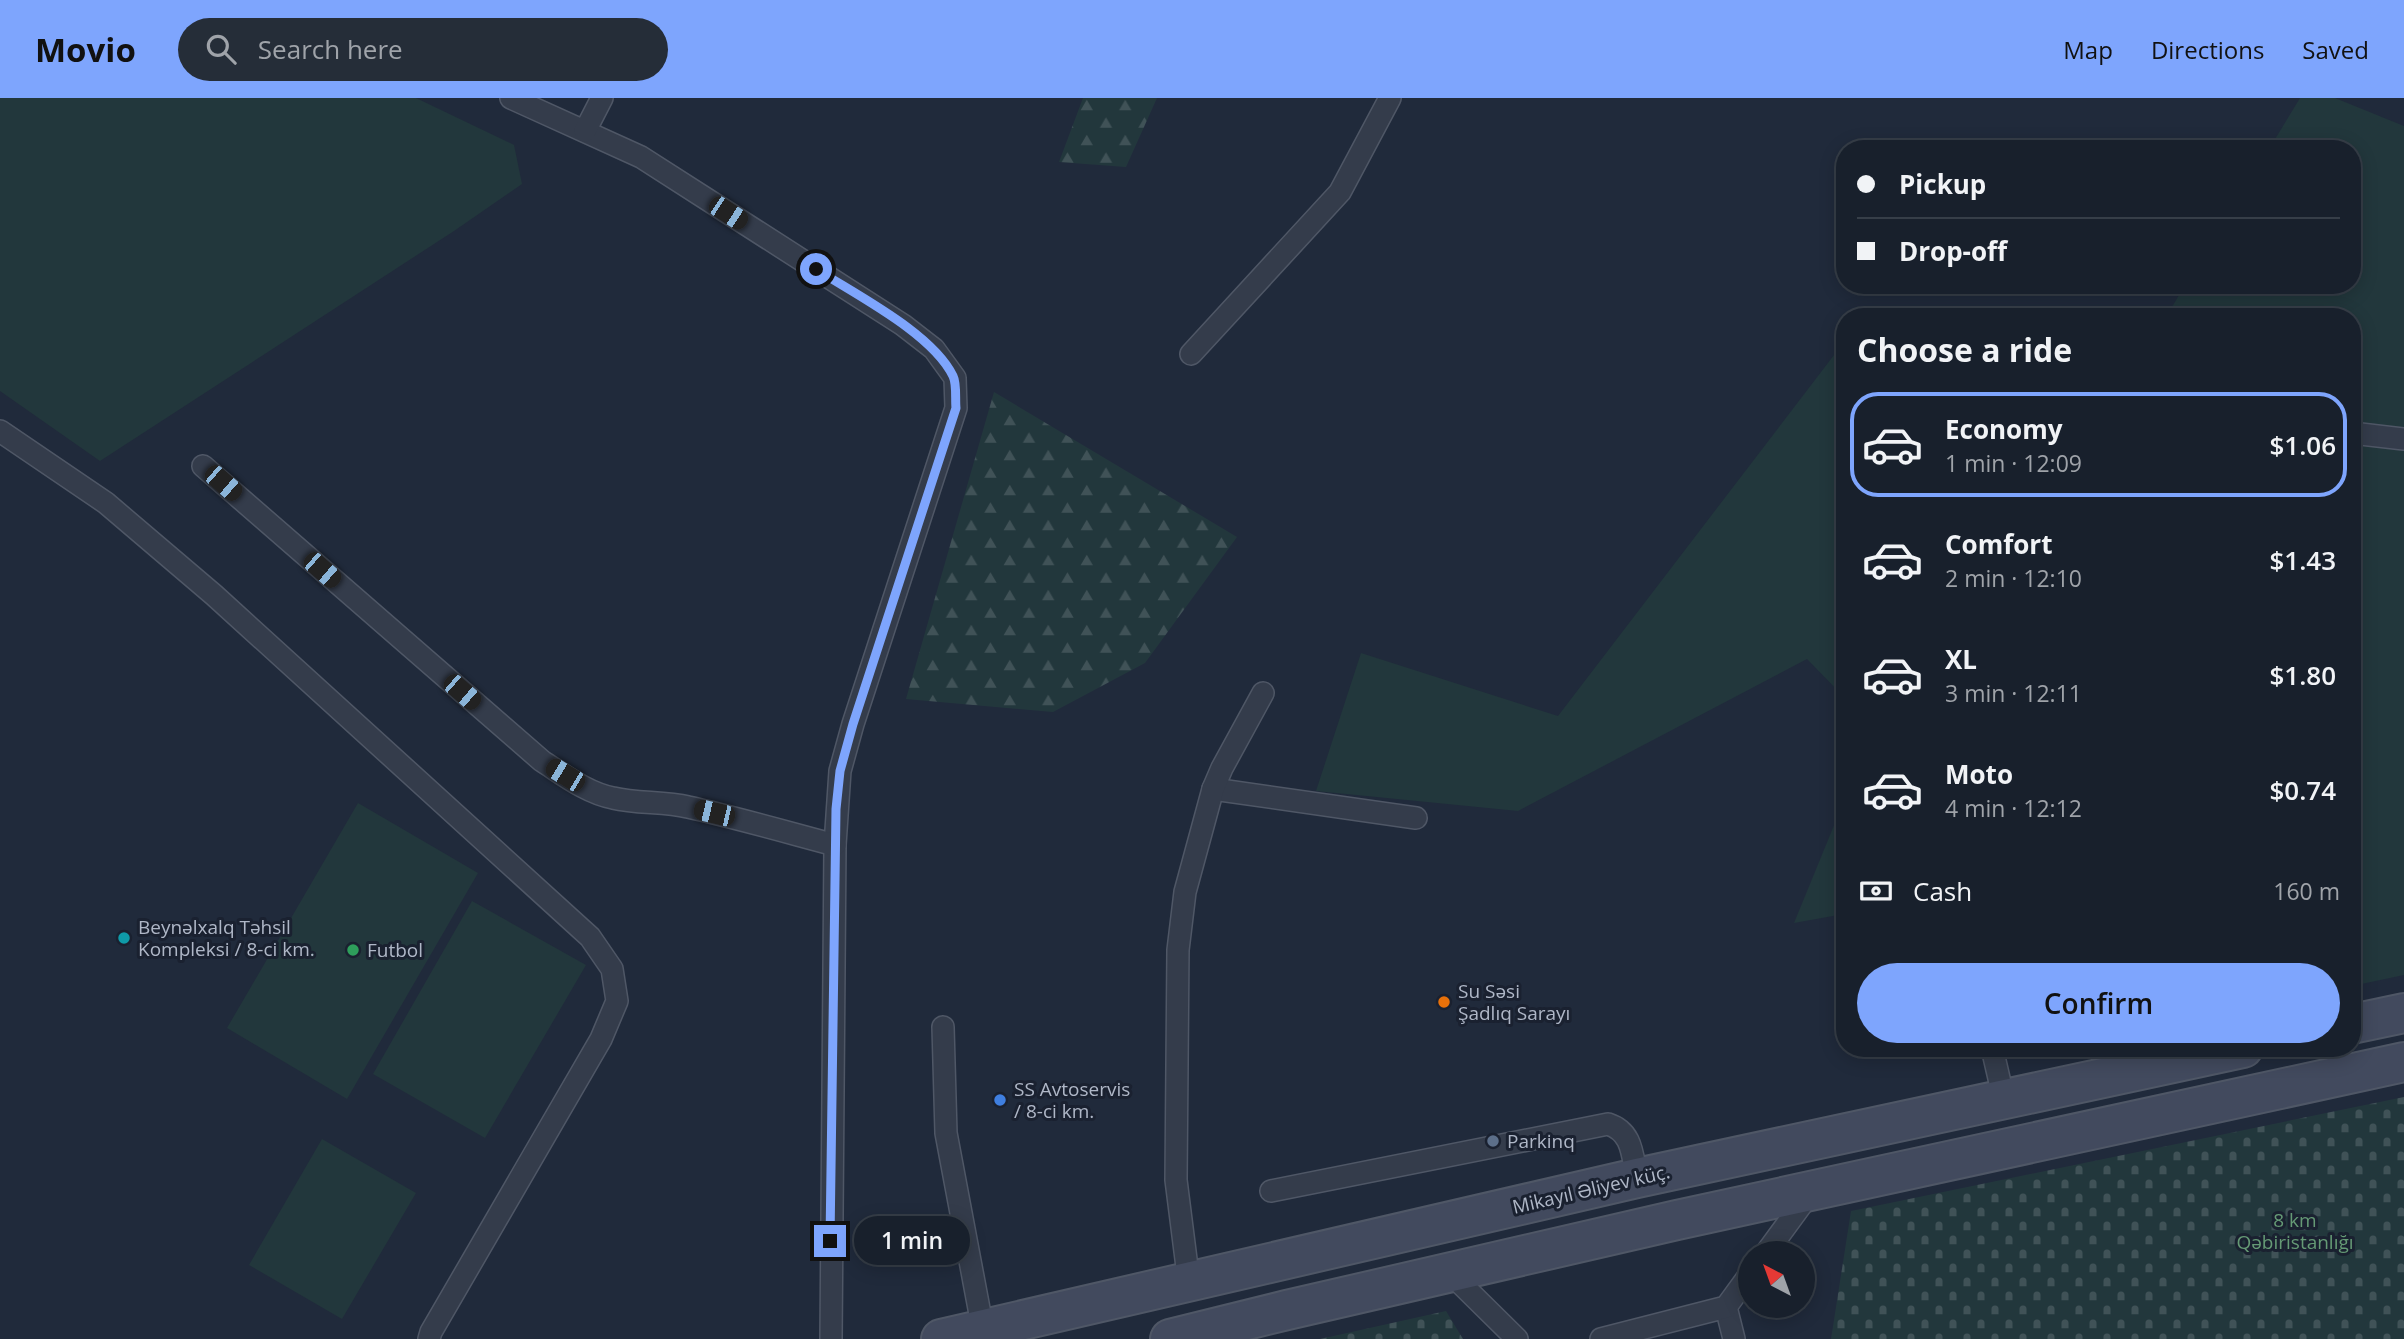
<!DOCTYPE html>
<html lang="en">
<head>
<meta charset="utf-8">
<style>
	:root { --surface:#18202c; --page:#252d38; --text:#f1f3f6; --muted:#9fa3a9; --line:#363e48; --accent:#7ea5fd }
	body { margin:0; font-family:"Open Sans",sans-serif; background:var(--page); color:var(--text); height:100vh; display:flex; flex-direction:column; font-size:26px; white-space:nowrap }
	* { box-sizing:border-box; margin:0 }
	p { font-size:23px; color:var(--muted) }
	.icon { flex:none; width:38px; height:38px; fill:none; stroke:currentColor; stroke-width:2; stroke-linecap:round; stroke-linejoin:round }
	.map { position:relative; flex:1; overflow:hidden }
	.sheet { position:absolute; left:1836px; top:210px; width:525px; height:749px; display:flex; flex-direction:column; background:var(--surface); border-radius:28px; box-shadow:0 4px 18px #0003,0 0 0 2px var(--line) }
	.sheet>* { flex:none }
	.guide { position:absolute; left:1836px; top:42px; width:525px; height:154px; border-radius:28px; box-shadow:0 4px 18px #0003,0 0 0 2px var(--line); display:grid; align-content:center; height:154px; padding:0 21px; background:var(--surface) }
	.needle { width:46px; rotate:319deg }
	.buttons { position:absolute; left:1738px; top:1143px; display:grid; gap:14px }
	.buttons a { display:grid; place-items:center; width:77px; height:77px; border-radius:50%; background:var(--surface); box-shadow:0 4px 18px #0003,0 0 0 2px var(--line); font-size:35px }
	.end { position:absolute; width:32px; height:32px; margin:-16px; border:9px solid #7ea5fd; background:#111; box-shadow:0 0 0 4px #111 }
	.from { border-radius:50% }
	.bubble { position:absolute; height:49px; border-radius:24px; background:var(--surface); box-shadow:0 4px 18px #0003,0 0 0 2px var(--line); font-size:23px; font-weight:600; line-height:49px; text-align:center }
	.car { position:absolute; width:21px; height:42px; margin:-21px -10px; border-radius:9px; box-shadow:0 0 5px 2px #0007; background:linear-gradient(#222 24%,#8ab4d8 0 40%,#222 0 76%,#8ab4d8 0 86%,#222 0) }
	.guide b { display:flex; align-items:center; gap:24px; height:66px; font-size:26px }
	.guide b+b { border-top:2px solid var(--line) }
	.guide i { width:18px; height:18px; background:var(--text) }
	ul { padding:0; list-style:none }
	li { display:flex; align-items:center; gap:21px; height:105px; margin:0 14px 10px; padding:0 7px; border:4px solid transparent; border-radius:28px }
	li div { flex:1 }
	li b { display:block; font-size:26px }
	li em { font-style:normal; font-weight:600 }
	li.current { border-color:var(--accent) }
	li>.icon { width:63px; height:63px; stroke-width:1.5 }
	h2 { padding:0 21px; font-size:32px; line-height:84px }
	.pay { display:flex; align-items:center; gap:18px; height:77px; padding:0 21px; font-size:26px }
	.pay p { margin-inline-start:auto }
	.cta { display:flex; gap:14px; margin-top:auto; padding:14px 21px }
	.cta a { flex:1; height:80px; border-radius:42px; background:var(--accent); color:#111; font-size:28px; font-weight:600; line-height:80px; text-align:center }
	header { display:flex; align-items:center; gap:42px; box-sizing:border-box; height:98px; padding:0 35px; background:var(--accent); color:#111 }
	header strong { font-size:33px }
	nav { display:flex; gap:38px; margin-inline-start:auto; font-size:24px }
	.search { width:490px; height:63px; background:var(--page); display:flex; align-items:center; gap:18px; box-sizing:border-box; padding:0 24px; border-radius:38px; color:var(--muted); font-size:26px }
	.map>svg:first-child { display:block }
	.green { fill:#22373c }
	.forest { fill:url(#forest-firs) }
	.cemetery { fill:url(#cemetery-stones) }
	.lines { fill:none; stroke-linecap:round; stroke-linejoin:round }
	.service-casing { stroke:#4f5766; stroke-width:24 }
	.secondary-casing { stroke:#4f5766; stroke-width:42 }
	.service { stroke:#343c4b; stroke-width:21 }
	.secondary { stroke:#424a5e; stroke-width:38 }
	.route { stroke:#7ea5fd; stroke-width:9 }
	.culture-dot { fill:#0f9aa8; stroke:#1a2130; stroke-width:2.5 }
	.leisure-dot { fill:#2e9e5b; stroke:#1a2130; stroke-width:2.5 }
	.food-dot { fill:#e8710a; stroke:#1a2130; stroke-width:2.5 }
	.shop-dot { fill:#3f7fe0; stroke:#1a2130; stroke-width:2.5 }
	.service-dot { fill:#5c6f8a; stroke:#1a2130; stroke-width:2.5 }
	.labels { text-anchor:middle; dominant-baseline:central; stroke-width:6; stroke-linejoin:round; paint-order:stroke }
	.poi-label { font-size:19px; fill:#afb7c7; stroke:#1a2130; text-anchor:start }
	.street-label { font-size:19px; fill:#afb7c7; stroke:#1a2130 }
	.park-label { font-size:19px; fill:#659a75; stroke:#1a2130 }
</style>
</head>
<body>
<header>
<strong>Movio</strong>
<div class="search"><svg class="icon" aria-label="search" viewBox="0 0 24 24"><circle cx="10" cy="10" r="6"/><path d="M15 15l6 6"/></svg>Search here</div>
<nav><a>Map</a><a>Directions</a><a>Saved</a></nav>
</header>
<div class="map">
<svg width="2404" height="1241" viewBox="0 0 2404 1241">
	<defs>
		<pattern id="forest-firs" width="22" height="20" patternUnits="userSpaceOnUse" patternTransform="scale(1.75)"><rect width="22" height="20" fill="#22373c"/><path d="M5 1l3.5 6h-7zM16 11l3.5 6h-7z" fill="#405257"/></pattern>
		<pattern id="cemetery-stones" width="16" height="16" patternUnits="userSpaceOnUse" patternTransform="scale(1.75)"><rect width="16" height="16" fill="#22373c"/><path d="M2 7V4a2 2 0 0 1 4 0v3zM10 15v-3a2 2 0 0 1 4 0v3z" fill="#405257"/></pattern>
	</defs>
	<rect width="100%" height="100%" fill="#202a3b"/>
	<g class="green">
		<path d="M0 0H416L514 47 522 86 454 133 100 363 0 293Z"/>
		<path d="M2300 0H2335L2404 28V877L2352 888V219H2166L2185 187H2352V51H2269Z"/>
		<path d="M1844 244V599L1807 561 1518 713 1316 693 1361 555 1558 618Z"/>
		<path d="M1844 703V816L1794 825Z"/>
		<path d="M358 705 478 775 347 1001 227 930Z"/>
		<path d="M472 803 586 867 485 1040 373 976Z"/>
		<path d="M322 1041 416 1095 342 1221 249 1167Z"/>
	</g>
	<g class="forest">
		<path d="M1083 0H1157L1126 69 1059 64Z"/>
		<path d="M994 294 1237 439 1145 565 1053 614 906 601Z"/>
	</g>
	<g class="cemetery">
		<path d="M2404 999V1241H1831L1851 1113Z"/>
		<path d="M1446 1213 1463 1241H1320Z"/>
	</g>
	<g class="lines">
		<g class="service-casing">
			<g id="service">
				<path d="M511 0 641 59 903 227 934 251 955 280 956 310 853 626 840 673 835 747 831 1241"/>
				<path d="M585 33 602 0"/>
				<path d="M1191 256 1340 94 1390 0"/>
				<path d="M0 333 106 405 214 497 590 839 612 871 617 903 601 941 431 1234 429 1241"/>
				<path d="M2352 335 2404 341"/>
				<path d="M203 368 542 663C564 677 587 695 613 700 638 706 664 703 688 709 738 720 786 734 835 747"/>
				<path d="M1213 691 1416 720"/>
				<path d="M943 929 946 1035 983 1232"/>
				<path d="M1992 950 2004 1002"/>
				<path d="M1271 1093 1608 1026C1633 1034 1632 1057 1637 1080"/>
				<path d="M1766 1155 1810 1095"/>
				<path d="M1449 1174 1517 1241"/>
				<path d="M1189 1185 1176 1082 1178 852 1185 794 1213 691 1222 670 1263 595"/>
				<path d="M1726 1209 1734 1241"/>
				<path d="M1601 1241 1726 1209 1750 1176"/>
			</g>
		</g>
		<g class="secondary-casing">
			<g id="secondary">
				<path d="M2352 926 2404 915"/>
				<path d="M941 1241 1637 1080 2243 950"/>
				<path d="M1170 1241 1287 1212 1677 1122 2404 964"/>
			</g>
		</g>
		<use href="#service" class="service"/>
		<use href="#secondary" class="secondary"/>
	</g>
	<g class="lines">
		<path class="route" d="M816 171C856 197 932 235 953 278 957 286 955 301 956 310L853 626 840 673 836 711 830 1143"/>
	</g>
	<circle class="culture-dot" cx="124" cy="840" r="7"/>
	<circle class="leisure-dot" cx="353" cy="852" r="7"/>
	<circle class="food-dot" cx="1444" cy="904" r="7"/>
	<circle class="shop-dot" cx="1000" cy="1002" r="7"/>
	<circle class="service-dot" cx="1493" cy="1043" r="7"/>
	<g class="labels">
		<g class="poi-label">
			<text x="138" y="829">Beynəlxalq Təhsil<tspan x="138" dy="22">Kompleksi / 8-ci km.</tspan></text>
			<text x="367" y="852">Futbol</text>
			<text x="1458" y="893">Su Səsi<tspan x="1458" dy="22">Şadlıq Sarayı</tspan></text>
			<text x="1014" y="991">SS Avtoservis<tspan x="1014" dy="22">/ 8-ci km.</tspan></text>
			<text x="1507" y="1043">Parkinq</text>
		</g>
		<g class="street-label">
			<text transform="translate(1591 1091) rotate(-13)">Mikayıl Əliyev küç.</text>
		</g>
		<g class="park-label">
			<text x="2295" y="1122">8 km<tspan x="2295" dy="22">Qəbiristanlığı</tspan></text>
		</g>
	</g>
</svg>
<div class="buttons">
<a><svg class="needle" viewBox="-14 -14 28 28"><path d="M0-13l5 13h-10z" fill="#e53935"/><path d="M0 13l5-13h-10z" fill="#9fa3a9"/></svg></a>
</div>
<i class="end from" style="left:816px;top:171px"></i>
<i class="end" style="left:830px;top:1143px"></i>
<div class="bubble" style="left:854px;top:1118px;width:116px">1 min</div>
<i class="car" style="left:728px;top:115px;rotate:123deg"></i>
<i class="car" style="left:223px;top:385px;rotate:131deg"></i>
<i class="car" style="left:322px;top:472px;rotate:131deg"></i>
<i class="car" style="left:462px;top:594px;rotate:131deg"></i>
<i class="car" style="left:565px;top:677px;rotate:301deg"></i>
<i class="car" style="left:714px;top:715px;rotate:283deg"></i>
<div class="guide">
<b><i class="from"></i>Pickup</b>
<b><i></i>Drop-off</b>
</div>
<section class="sheet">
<h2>Choose a ride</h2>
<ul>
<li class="current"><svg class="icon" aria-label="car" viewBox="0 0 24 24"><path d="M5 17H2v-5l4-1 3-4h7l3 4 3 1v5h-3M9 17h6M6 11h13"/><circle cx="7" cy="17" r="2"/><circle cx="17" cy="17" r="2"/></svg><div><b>Economy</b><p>1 min · 12:09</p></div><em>$1.06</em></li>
<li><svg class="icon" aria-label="car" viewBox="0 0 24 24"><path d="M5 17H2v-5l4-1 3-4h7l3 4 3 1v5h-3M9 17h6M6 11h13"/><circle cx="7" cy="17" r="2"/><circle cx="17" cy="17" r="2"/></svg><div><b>Comfort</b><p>2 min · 12:10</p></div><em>$1.43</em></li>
<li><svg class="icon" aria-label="car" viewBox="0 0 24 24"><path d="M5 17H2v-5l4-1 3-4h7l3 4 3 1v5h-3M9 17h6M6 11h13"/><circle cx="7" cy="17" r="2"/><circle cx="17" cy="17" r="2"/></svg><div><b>XL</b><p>3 min · 12:11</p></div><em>$1.80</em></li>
<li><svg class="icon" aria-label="car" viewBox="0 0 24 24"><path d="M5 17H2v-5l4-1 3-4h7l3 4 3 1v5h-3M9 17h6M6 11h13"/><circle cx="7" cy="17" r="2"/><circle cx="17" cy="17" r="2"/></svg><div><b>Moto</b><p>4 min · 12:12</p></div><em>$0.74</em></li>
</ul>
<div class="pay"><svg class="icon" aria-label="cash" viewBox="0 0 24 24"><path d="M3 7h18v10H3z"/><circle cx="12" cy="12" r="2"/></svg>Cash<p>160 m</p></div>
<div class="cta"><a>Confirm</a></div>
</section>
</div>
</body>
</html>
